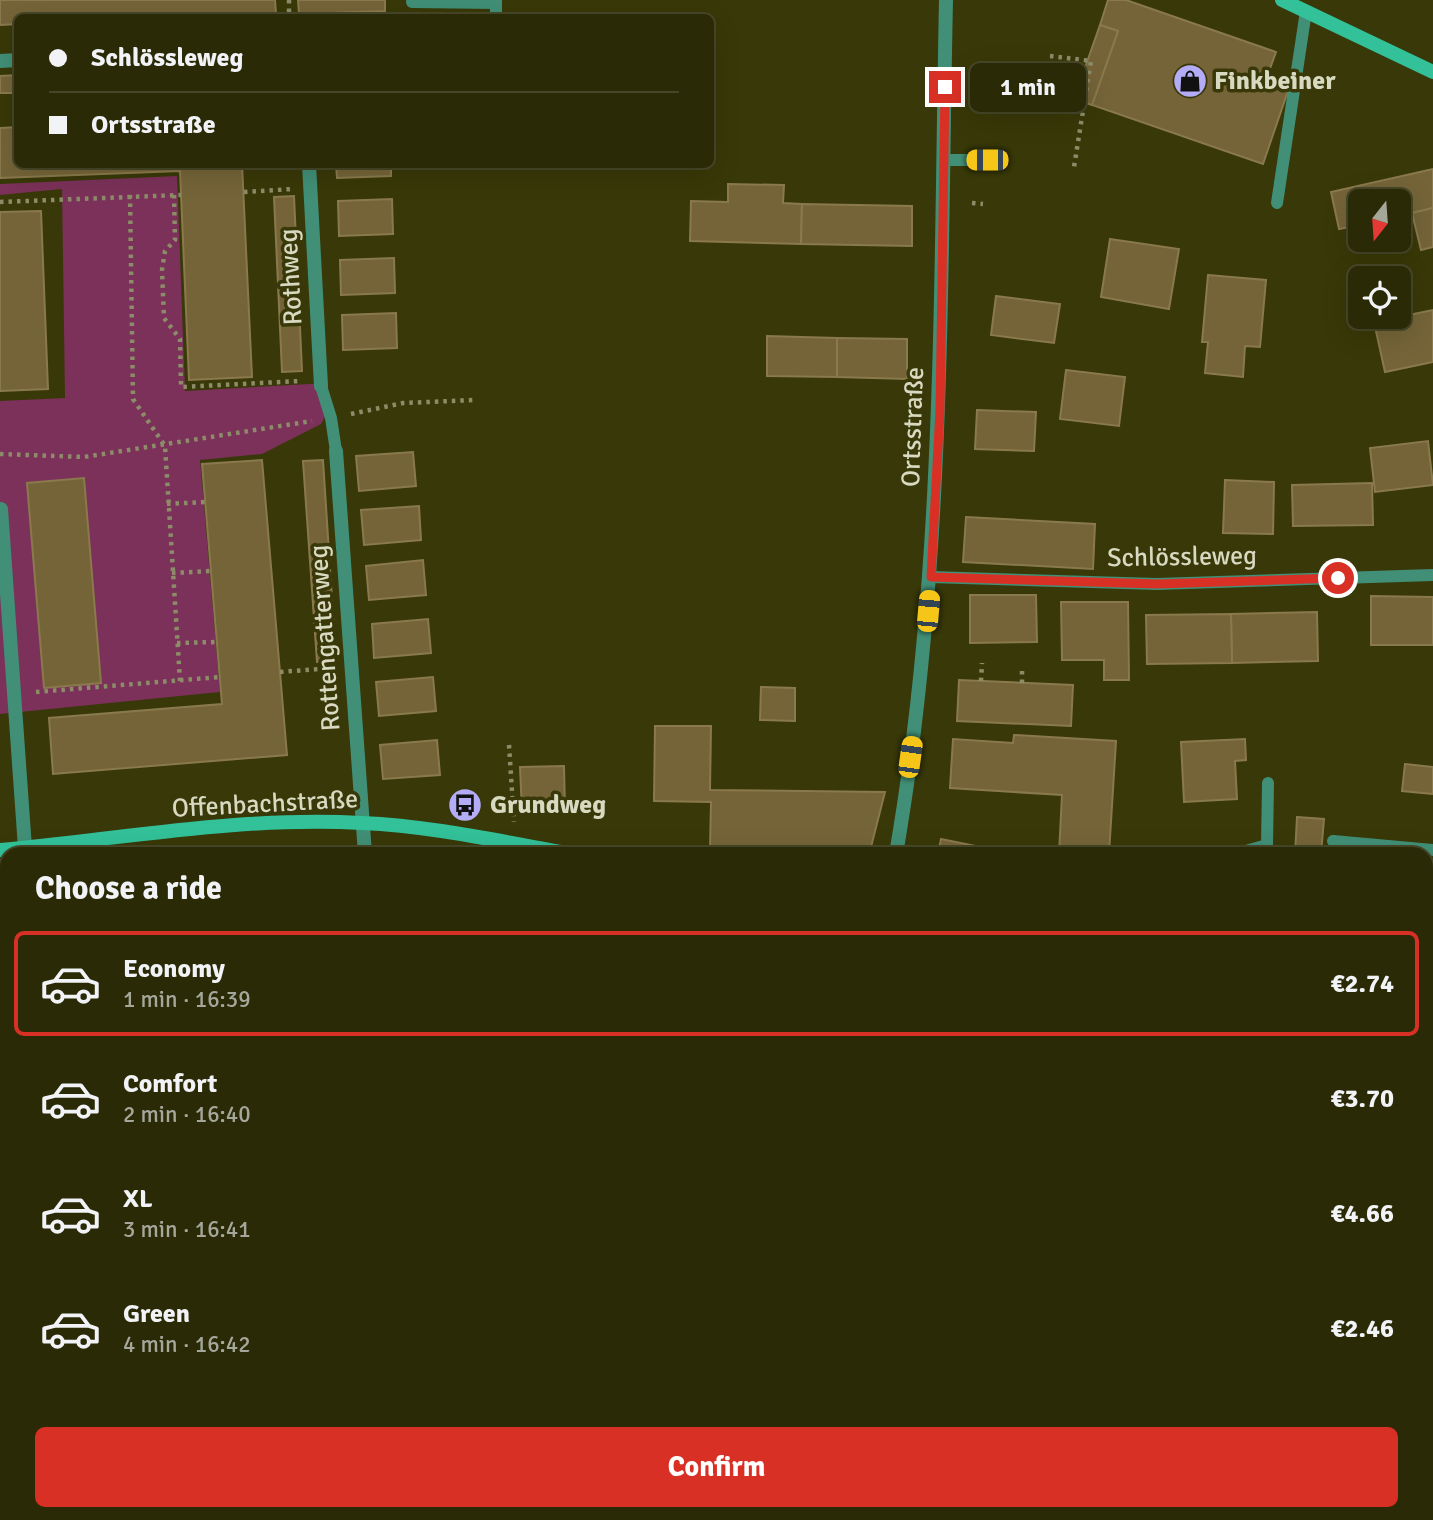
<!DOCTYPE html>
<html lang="en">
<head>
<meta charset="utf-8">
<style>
	:root { --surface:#2a2a06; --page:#323210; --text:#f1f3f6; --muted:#a5a79b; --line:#464628; --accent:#d93025 }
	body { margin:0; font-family:Signika,sans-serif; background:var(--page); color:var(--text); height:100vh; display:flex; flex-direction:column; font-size:26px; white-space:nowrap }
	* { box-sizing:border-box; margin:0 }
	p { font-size:23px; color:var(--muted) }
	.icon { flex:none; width:38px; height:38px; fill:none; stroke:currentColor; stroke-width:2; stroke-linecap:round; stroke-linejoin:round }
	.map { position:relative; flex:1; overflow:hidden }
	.sheet { position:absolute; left:0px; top:847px; width:1433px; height:674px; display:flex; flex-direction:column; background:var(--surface); border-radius:21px 21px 0 0; box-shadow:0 7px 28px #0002,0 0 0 2px var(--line) }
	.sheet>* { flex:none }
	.guide { position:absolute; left:14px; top:14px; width:700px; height:154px; border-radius:10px; box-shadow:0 7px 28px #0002,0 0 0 2px var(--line); display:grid; align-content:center; height:154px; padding:0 35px; background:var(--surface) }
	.needle { width:46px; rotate:197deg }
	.buttons { position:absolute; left:1348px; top:189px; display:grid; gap:14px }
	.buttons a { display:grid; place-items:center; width:63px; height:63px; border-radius:10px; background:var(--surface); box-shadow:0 7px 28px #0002,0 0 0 2px var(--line); font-size:35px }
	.end { position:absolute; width:32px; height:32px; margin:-16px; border:9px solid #d93025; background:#fff; box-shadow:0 0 0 4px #fff }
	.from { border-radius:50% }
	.bubble { position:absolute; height:49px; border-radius:10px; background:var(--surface); box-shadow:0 7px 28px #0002,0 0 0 2px var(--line); font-size:23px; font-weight:700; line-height:49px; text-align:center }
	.car { position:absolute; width:21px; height:42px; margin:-21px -10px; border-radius:9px; box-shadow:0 0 5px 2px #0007; background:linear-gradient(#f5c518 24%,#345 0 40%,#f5c518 0 76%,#345 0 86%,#f5c518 0) }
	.guide b { display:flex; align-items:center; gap:24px; height:66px; font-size:26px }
	.guide b+b { border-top:2px solid var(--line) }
	.guide i { width:18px; height:18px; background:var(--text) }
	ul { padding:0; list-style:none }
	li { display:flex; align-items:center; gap:21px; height:105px; margin:0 14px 10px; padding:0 21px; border:4px solid transparent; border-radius:10px }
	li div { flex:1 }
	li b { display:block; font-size:26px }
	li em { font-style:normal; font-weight:700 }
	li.selected { border-color:var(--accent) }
	li>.icon { width:63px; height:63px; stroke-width:1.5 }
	h2 { padding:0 35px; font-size:32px; line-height:84px }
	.action { display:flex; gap:14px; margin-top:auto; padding:14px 35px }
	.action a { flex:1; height:80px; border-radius:10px; background:var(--accent); color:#fff; font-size:28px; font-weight:700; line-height:80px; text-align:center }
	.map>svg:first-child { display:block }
	.green { fill:#7b3159 }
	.building { fill:#756438; stroke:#8a794c; stroke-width:2 }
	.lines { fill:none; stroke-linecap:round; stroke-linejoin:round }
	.path { stroke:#8c8c69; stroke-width:4.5; stroke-dasharray:3.5 5; stroke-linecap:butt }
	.lane { stroke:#418f76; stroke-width:12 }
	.street { stroke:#418f76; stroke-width:14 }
	.secondary { stroke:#32c199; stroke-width:14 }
	.route { stroke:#d93025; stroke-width:9 }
	.labels { text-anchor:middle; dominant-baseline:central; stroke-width:7; stroke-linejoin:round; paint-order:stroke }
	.poi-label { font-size:26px; font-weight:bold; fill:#d8d9c1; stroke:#383808; text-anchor:start }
	.street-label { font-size:26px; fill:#d8d9c1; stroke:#383808 }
</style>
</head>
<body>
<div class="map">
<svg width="1433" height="1520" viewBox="0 0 1433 1520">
	<rect width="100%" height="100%" fill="#383808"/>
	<path class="green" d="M177 176 185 391 327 383 331 406 321 424 262 454 200 460 220 692 0 714V401L65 398 62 189 0 195V184Z"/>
	<g class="building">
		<path d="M0 0H275L276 14 18 18V24L0 25Z"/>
		<path d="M298 0H385V11L299 14Z"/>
		<path d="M1108 0H1126L1276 52 1267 77 1290 85 1263 164 1092 105 1118 31 1100 25Z"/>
		<path d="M1100 25 1118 31 1092 105 1074 99Z"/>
		<path d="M18 75V93H0V76Z"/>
		<path d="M18 127V164H242L252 377 189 380 180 171 0 178V128Z"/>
		<path d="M336 164H391V176L337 178Z"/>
		<path d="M1433 169V208L1398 216V201H1360V225L1339 229 1331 192Z"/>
		<path d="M728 184 784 185 783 203 802 204 801 244 690 241 691 201 728 202Z"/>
		<path d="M294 196 302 371 282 372 274 197Z"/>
		<path d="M392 199 393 234 339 236 338 201Z"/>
		<path d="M802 204 912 206V246L801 244Z"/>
		<path d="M1433 208V247L1421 250 1412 213Z"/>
		<path d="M41 211 48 389 0 391V212Z"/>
		<path d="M1110 239 1179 249 1169 309 1101 297Z"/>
		<path d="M394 258 395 293 341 295 340 260Z"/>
		<path d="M1208 275 1266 280 1260 347 1245 346 1243 377 1205 373 1208 342H1202Z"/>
		<path d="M996 296 1060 304 1054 343 991 335Z"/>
		<path d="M1433 310V362L1385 372 1374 322Z"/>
		<path d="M396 313 397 348 343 350 342 315Z"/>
		<path d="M767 336 837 338V377L767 376Z"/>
		<path d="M837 338 907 339V379L837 377Z"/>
		<path d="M1066 370 1125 377 1119 426 1060 419Z"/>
		<path d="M977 410 1036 412 1034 451 975 449Z"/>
		<path d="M1428 441 1433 485 1375 492 1370 448Z"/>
		<path d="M413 452 416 486 359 491 356 456Z"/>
		<path d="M262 460 287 755 53 774 49 718 222 704 202 464Z"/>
		<path d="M323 460 336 661 317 662 303 461Z"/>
		<path d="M84 478 101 683 44 688 27 483Z"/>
		<path d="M1225 480 1274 482 1273 534 1223 533Z"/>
		<path d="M1372 483 1373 525 1293 526 1292 485Z"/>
		<path d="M419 506 421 540 364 545 361 510Z"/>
		<path d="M966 517 1095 524 1093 569 963 562Z"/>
		<path d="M423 560 426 595 369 600 366 566Z"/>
		<path d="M970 595H1036L1037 642 970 643Z"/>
		<path d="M1371 596 1433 597V645H1371Z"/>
		<path d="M1061 602H1128L1129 680H1104V660H1062Z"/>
		<path d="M1317 612 1318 661 1232 663 1231 614Z"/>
		<path d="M1231 614 1232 663 1147 664 1146 615Z"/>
		<path d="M428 619 431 653 374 658 372 624Z"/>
		<path d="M433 677 436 711 379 716 376 682Z"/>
		<path d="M959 680 1073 685 1071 726 957 721Z"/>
		<path d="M761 687 795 688V721L760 720Z"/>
		<path d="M655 726H711L710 790 885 792 870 851 710 848 711 802 654 801Z"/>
		<path d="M1014 735 1116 741 1109 854H1059L1062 795 950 788 953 739 1013 743Z"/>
		<path d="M1245 739 1246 760 1235 761 1237 799 1184 802 1181 742Z"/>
		<path d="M437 740 440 775 383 779 380 745Z"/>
		<path d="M1405 764 1433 767V794L1402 791Z"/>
		<path d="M564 766 565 811 522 812 520 767Z"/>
		<path d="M1297 817 1324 819 1321 854H1295Z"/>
		<path d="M941 839 1015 854H938Z"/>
		<path d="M0 894H7V917L0 918Z"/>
		<path d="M1426 1113 1433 1115V1201L1430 1216 1426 1215Z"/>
		<path d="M7 1253V1380L0 1382V1254Z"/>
		<path d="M1426 1393 1433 1395 1428 1420 1426 1419Z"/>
		<path d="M7 1400V1473H3L0 1401Z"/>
		<path d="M28 1514H99V1520H29Z"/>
		<path d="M317 1514H327L339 1520H314Z"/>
		<path d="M856 1514H1090L1089 1520H915Z"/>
		<path d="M1165 1514H1211L1210 1520 1164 1518Z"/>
		<path d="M1345 1514H1352L1371 1520H1343Z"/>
		<path d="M1352 1514H1399L1396 1520H1371Z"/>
	</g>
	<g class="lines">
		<g class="path">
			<path d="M289 0V18"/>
			<path d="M1050 56 1091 61 1074 167"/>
			<path d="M244 192 292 189"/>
			<path d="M130 195 133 399 165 446 180 681"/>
			<path d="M174 195 175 240 165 251 162 270 164 318 180 339 181 387 300 381"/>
			<path d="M0 202 181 195"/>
			<path d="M972 203 983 204"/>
			<path d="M351 414 403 403 475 400"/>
			<path d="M0 454 84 457 312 421"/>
			<path d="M167 504 205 502"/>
			<path d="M172 573 211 571"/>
			<path d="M177 643 217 642"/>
			<path d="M280 672 332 668"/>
			<path d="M981 681 982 663"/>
			<path d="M1022 683V667"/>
			<path d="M36 692 220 677"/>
			<path d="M509 745 514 822"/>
			<path d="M1426 982 1433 984"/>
			<path d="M1426 1383 1433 1386"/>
			<path d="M129 1514 130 1520"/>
			<path d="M356 1514 367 1520"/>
			<path d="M754 1514 814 1519"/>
			<path d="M290 1520 299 1514"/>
		</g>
		<g class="lane">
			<path d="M496 0V18"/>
			<path d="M412 2 496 3"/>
			<path d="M944 160H987"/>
			<path d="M1277 203 1306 11"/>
			<path d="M321 386 331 418 336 451"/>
			<path d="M931 577 1157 584 1433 575"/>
			<path d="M1333 841 1433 850"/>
			<path d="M1235 854 1267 845 1268 783"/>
		</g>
		<g class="street">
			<path d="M0 61 18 60"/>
			<path d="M309 164 321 386"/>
			<path d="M336 451 365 854"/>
			<path d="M1 509 25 848"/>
			<path d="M896 854C945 571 940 286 946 0"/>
			<path d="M1426 915 1433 881"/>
			<path d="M220 1520 230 1514"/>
			<path d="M832 1520 833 1514"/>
			<path d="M1124 1520 1125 1514"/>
		</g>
		<g class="secondary">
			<path d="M1282 0 1433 72"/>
			<path d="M0 850C119 839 242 816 362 823 432 826 503 842 573 854"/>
			<path d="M1426 1059 1433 1061"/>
		</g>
	</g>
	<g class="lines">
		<path class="route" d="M945 87 940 410 931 577 1157 584 1338 578"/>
	</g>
	<defs>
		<g id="shop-disc" transform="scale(1.75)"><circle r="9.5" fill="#b5acf8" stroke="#383808"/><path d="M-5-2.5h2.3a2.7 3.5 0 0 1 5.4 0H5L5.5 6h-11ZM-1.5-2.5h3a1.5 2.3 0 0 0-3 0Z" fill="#111"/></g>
		<g id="bus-disc" transform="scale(1.75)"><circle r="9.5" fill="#b5acf8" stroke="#383808"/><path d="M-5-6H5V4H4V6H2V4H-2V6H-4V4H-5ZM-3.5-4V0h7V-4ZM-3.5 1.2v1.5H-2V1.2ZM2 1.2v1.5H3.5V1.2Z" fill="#111"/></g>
	</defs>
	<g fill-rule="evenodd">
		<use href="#shop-disc" x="1190" y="81"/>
		<use href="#bus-disc" x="465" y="805"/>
	</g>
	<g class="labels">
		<g class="poi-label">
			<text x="1214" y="81">Finkbeiner</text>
			<text x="490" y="805">Grundweg</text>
		</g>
		<g class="street-label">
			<text transform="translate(291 277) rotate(-93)">Rothweg</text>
			<text transform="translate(913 427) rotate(-88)">Ortsstraße</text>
			<text transform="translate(1182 557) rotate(-1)">Schlössleweg</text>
			<text transform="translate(325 638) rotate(-94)">Rottengatterweg</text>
			<text transform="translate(265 804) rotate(-3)">Offenbachstraße</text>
		</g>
	</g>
</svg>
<div class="buttons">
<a><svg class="needle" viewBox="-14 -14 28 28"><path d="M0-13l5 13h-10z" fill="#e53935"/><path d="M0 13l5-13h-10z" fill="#a5a79b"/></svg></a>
<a><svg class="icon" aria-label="locate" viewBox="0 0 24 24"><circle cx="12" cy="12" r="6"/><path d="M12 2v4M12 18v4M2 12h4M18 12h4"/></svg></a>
</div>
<i class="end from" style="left:1338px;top:578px"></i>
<i class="end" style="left:945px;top:87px"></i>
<div class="bubble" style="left:970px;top:63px;width:116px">1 min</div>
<i class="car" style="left:987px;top:160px;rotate:270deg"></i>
<i class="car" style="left:928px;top:611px;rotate:5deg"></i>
<i class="car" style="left:910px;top:757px;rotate:8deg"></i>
<div class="guide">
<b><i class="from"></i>Schlössleweg</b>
<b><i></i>Ortsstraße</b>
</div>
<section class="sheet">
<h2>Choose a ride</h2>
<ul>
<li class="selected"><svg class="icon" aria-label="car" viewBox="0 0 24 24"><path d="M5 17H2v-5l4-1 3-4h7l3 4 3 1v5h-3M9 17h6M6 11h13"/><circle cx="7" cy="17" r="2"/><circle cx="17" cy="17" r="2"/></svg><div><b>Economy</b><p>1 min · 16:39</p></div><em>€2.74</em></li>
<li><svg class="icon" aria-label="car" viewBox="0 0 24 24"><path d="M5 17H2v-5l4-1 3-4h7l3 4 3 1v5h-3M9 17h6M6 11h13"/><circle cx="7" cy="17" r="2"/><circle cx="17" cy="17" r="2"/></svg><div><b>Comfort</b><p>2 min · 16:40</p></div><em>€3.70</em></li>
<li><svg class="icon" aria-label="car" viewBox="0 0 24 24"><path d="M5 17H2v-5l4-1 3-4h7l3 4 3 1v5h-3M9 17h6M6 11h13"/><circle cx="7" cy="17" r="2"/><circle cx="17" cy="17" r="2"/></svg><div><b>XL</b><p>3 min · 16:41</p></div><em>€4.66</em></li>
<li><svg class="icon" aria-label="car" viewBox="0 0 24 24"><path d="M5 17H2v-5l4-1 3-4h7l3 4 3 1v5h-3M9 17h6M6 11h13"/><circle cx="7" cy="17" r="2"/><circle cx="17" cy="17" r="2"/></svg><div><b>Green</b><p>4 min · 16:42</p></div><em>€2.46</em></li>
</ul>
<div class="action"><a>Confirm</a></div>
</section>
</div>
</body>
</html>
